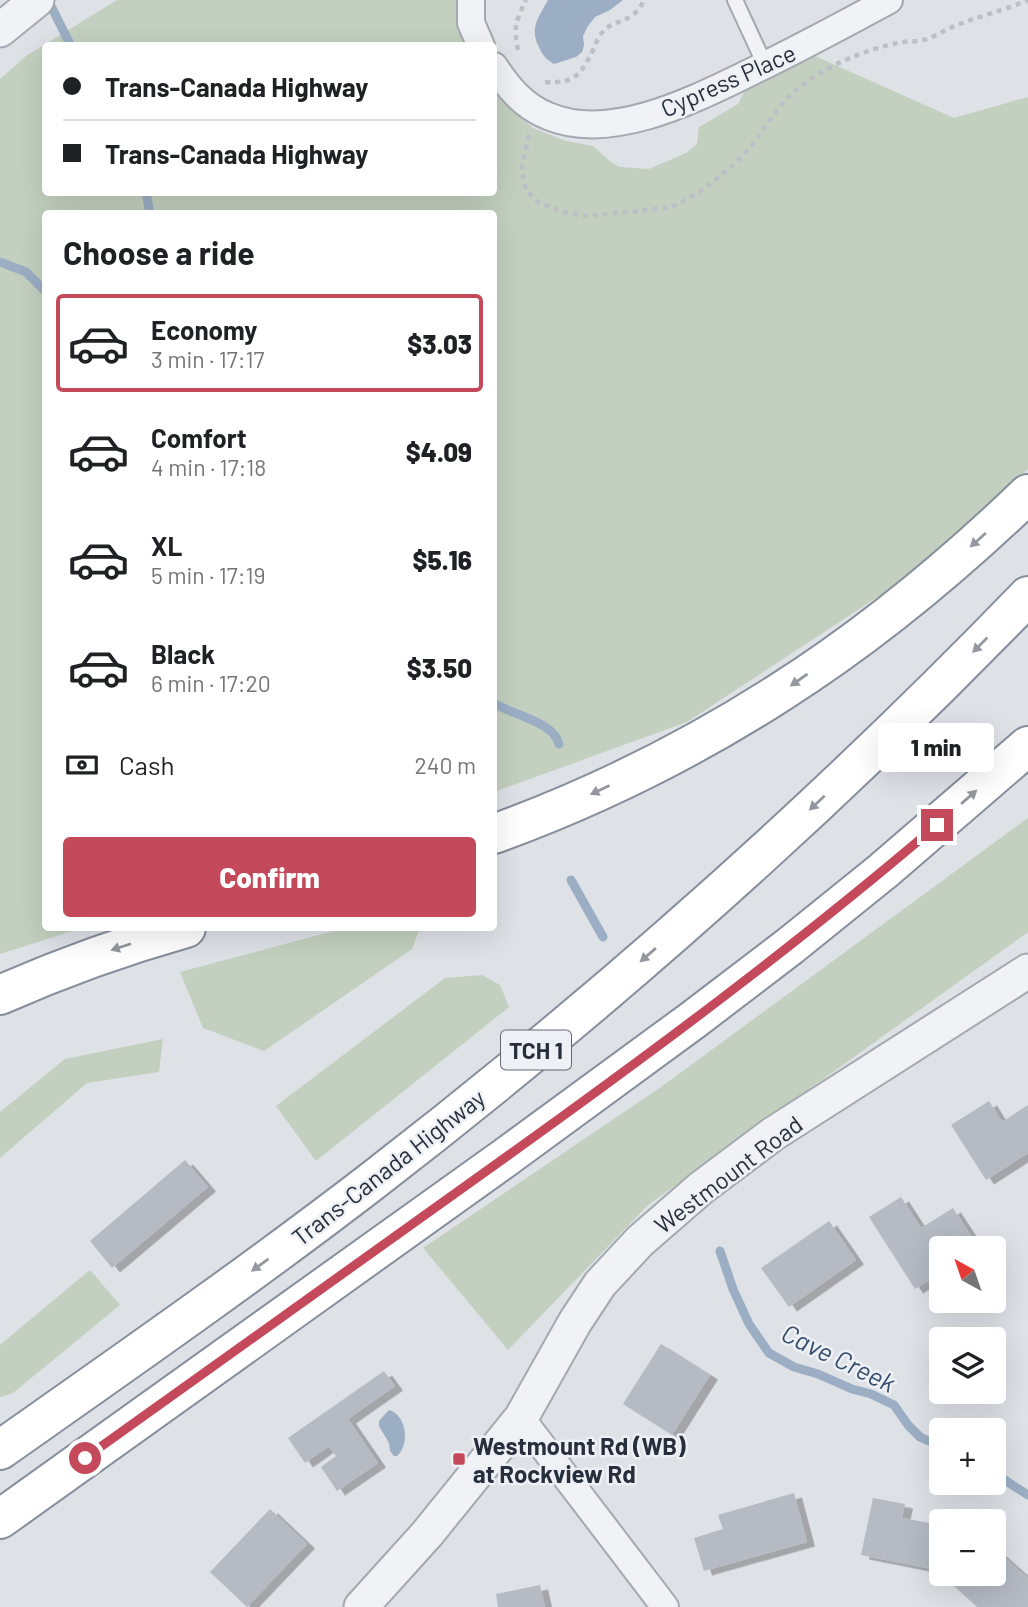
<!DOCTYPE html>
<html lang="en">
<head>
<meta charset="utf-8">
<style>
	:root { --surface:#fff; --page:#f2f2f2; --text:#202124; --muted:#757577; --line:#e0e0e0; --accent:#c44a5b }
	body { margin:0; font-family:Barlow,sans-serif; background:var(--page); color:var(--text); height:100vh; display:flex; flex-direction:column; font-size:26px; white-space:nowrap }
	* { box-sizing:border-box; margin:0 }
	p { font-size:23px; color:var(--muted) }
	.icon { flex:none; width:38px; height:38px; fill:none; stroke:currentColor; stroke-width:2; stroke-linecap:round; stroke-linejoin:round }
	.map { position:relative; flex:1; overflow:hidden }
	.details { position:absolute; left:42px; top:210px; width:455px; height:721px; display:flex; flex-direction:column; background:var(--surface); border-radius:7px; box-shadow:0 7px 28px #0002 }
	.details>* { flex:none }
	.hud { position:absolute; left:42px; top:42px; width:455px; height:154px; border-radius:7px; box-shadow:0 7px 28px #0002; display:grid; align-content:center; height:154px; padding:0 21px; background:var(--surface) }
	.needle { width:46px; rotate:320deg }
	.fabs { position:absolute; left:929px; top:1236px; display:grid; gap:14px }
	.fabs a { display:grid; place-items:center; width:77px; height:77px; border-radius:7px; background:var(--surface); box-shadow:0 7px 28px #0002; font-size:35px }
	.end { position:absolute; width:32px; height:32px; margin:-16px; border:9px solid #c44a5b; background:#fff; box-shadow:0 0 0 4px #fff }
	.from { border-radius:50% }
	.bubble { position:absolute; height:49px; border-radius:7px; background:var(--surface); box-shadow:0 7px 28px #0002; font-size:23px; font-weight:800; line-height:49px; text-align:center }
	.hud b { display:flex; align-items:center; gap:24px; height:66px; font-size:26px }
	.hud b+b { border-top:2px solid var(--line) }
	.hud i { width:18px; height:18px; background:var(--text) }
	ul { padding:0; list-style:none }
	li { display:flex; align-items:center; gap:21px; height:98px; margin:0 14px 10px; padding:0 7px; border:4px solid transparent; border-radius:7px }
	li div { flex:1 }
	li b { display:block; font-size:26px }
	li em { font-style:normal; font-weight:800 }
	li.on { border-color:var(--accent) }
	li>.icon { width:63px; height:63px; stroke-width:1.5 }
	h2 { padding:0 21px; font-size:32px; line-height:84px }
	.pay { display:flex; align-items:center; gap:18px; height:77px; padding:0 21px; font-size:26px }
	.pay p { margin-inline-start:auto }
	.action { display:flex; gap:14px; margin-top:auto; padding:14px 21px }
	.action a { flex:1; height:80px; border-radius:7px; background:var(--accent); color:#fff; font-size:28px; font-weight:800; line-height:80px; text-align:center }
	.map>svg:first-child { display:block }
	.green { fill:#c3d0bf }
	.water { fill:#9baec4 }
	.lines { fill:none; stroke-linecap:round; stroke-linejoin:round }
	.stream { stroke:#9baec4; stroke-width:9 }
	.building { fill:#b5bac3; filter:url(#shadow) }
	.service-casing { stroke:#a4a8b0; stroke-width:18 }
	.minor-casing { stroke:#a4a8b0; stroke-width:30 }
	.tertiary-casing { stroke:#a4a8b0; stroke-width:37 }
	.motorway-casing { stroke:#868e9c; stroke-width:42 }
	.path { stroke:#bcbfc5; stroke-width:4.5; stroke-dasharray:5 5; stroke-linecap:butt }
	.service { stroke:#f0f2f5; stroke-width:14 }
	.minor { stroke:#f0f2f5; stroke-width:26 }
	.tertiary { stroke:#f0f2f5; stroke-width:33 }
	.motorway { stroke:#fff; stroke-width:38 }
	.oneway { fill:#94979e }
	.route { stroke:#c44a5b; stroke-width:9 }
	.poi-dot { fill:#c44a5b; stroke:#edf0f4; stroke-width:2.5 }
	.labels { text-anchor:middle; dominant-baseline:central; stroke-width:5; stroke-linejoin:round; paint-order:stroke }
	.shield { fill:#edf0f4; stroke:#636973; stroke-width:2 }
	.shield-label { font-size:23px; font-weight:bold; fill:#282f3c }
	.street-label { font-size:24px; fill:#282f3c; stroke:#edf0f4 }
	.poi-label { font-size:24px; font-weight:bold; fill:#282f3c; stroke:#edf0f4; text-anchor:start }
	.water-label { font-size:26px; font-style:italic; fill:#354e6d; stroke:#edf0f4 }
</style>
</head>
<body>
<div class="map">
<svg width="1028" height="1607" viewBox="0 0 1028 1607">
	<defs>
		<filter id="shadow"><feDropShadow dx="8" dy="4.5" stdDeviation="0" flood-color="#0004"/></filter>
	</defs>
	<rect width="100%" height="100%" fill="#dee1e6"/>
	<g class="green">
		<path d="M117 0H460L458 23 467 45 46 46V192H494V88L512 110 533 128 566 141 593 146 611 162 620 167 649 169 686 153 697 144 699 127 738 104 747 86 815 56 954 118 1028 97V469L908 577 687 722 494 792V214H46V928H82L0 954V79L26 56Z"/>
		<path d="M1028 818V932L648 1205 508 1350 423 1248 661 1087Z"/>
		<path d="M345 928H420L412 949 264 1051 203 1028 180 972Z"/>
		<path d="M482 975 500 985 509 1007 316 1161 276 1106 445 978Z"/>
		<path d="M163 1039 159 1072 87 1083 0 1158V1112L65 1059Z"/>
		<path d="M90 1270 120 1305 13 1393 0 1397V1345Z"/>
	</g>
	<g class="water">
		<path d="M548 0H623L610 10 595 17 588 26 583 36 584 45 582 52 576 57 554 64C547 60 542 55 539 47 529 28 539 17 548 0Z"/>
		<path d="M389 1410C407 1415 410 1445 397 1456H394L390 1451 389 1443 379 1426V1421Z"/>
	</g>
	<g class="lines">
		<g class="stream">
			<path d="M48 0 71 46"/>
			<path d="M146 192 150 214"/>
			<path d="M0 262 26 272 46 292"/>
			<path d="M494 703C512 715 554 722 559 744"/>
			<path d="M571 880 603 937"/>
			<path d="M720 1251 733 1289 749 1324 769 1353 794 1367 818 1374 852 1389 871 1394 894 1405 908 1425 920 1437 942 1447"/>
			<path d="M994 1473 1028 1495"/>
		</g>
	</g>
	<g class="building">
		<path d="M989 1101 1002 1122 1028 1105V1153L986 1180 951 1125Z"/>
		<path d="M185 1160 208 1187 112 1268 90 1241Z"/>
		<path d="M901 1197 921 1228 953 1208 979 1248H942V1273L915 1289 869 1217Z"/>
		<path d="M829 1221 856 1260 789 1307 761 1268Z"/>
		<path d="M661 1344 710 1375 672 1435 623 1404Z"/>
		<path d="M384 1371 395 1386 348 1419 378 1463 337 1491 321 1467 336 1456 329 1446 305 1463 288 1438Z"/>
		<path d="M794 1493 807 1542 704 1571 694 1538 723 1529 718 1515Z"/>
		<path d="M873 1498 905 1504 902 1518 942 1525V1571L861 1555Z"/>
		<path d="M270 1509 307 1544 247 1607 210 1572Z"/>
		<path d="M994 1548 1028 1578V1607H977L953 1585 964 1573H994Z"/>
		<path d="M540 1585 545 1607H498L496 1594Z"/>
	</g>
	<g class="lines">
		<g class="service-casing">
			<path id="service" d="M735 0 765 65"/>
		</g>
		<g class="minor-casing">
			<g id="minor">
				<path d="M471 0V23L481 46"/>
				<path d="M494 66C508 87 523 106 548 116 611 143 695 99 751 72 798 49 843 25 889 0"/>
				<path d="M521 1418 665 1607"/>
			</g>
		</g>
		<g class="tertiary-casing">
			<g id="tertiary">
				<path d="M0 30 37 0"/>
				<path d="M361 1607 427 1534 521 1418 575 1322 600 1284 640 1241 701 1188 773 1134 1028 971"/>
			</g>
		</g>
		<g class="motorway-casing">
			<g id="motorway">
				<path d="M494 834C593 798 690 750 779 693 869 636 952 567 1028 494"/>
				<path d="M0 995C61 968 122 946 186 928"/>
				<path d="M0 1450C125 1362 250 1275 371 1182 603 1003 824 807 1028 596"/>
				<path d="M0 1519 506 1157 693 1020 790 946 883 871 1028 746"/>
			</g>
		</g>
		<g class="path">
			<path d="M518 50C513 27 516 21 526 0"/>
			<path d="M545 82C576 84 581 74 594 48 596 43 598 37 602 33 614 17 632 26 644 0"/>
			<path d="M529 135 522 167 524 183 527 191 538 202 563 212 587 216 667 208C693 201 735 166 752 145 766 126 777 107 795 91 822 67 866 49 902 42 909 41 916 42 923 40 935 37 946 29 957 25 980 16 1005 10 1028 0"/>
		</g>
		<use href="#service" class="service"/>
		<use href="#minor" class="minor"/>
		<use href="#tertiary" class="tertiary"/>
		<use href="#motorway" class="motorway"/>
	</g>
	<defs><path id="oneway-solid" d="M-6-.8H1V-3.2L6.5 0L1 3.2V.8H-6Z" transform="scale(1.75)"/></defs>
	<g class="oneway">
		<use href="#oneway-solid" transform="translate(978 540) rotate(138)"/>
		<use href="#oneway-solid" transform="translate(980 645) rotate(135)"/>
		<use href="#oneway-solid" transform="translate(799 680) rotate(145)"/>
		<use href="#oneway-solid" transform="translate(600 790) rotate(155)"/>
		<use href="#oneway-solid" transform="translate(969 797) rotate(-41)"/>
		<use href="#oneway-solid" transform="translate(817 803) rotate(137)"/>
		<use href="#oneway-solid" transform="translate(121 947) rotate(162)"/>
		<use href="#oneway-solid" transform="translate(648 955) rotate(139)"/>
		<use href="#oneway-solid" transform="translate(260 1265) rotate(144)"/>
	</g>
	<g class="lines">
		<path class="route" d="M85 1458C226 1358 366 1257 506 1157 654 1051 799 943 937 825"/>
	</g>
	<rect class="poi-dot" x="452" y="1452" width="14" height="14" rx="3.5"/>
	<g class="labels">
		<rect class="shield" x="501" y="1030.5" width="70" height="39" rx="5"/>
		<g class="shield-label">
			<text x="536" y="1050">TCH 1</text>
		</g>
		<g class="street-label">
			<text transform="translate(728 80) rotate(-24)">Cypress Place</text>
			<text transform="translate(388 1167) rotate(-38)">Trans-Canada Highway</text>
			<text transform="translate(728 1174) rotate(-37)">Westmount Road</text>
		</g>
		<g class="poi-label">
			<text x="473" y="1445">Westmount Rd (WB)<tspan x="473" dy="28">at Rockview Rd</tspan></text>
		</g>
		<g class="water-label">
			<text transform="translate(839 1357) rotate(26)">Cave Creek</text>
		</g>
	</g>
</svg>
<div class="fabs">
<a><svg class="needle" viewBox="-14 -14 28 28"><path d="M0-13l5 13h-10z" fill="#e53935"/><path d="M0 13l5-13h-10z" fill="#757577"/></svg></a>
<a><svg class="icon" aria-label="layers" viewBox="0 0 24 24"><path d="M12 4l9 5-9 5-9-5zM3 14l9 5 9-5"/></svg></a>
<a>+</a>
<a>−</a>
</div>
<i class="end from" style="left:85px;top:1458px"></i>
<i class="end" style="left:937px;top:825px"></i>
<div class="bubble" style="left:878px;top:723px;width:116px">1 min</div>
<div class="hud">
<b><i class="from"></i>Trans-Canada Highway</b>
<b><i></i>Trans-Canada Highway</b>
</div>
<section class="details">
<h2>Choose a ride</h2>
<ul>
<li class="on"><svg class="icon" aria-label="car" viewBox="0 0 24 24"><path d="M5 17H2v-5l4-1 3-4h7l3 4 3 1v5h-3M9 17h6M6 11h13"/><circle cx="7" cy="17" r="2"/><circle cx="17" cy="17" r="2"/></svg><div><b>Economy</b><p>3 min · 17:17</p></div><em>$3.03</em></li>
<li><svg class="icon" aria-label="car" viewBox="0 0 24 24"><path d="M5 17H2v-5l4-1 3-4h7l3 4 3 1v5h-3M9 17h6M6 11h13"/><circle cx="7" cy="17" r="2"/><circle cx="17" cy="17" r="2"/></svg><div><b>Comfort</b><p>4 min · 17:18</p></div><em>$4.09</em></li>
<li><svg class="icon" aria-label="car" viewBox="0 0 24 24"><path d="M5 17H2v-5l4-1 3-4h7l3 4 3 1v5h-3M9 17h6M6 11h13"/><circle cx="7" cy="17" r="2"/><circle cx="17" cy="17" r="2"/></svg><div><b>XL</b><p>5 min · 17:19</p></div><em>$5.16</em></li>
<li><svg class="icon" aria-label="car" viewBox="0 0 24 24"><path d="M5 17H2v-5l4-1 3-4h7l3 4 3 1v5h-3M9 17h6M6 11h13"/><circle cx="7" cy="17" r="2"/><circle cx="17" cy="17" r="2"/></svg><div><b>Black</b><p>6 min · 17:20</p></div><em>$3.50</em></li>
</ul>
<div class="pay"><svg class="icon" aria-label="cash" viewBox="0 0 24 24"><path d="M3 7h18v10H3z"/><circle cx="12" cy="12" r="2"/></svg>Cash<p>240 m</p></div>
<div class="action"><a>Confirm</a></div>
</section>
</div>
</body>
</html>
